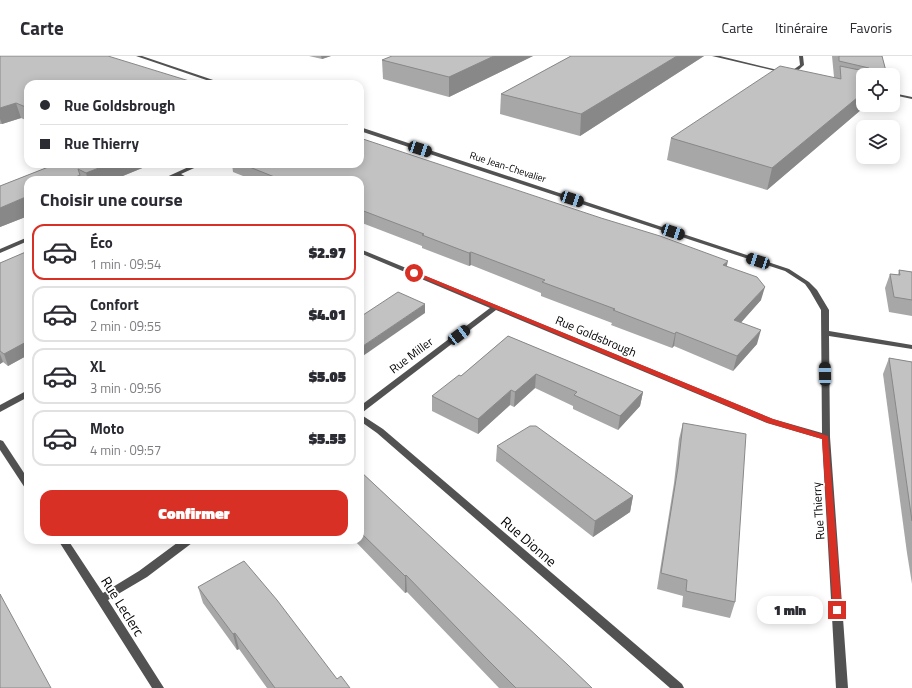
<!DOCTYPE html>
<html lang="fr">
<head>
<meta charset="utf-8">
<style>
	:root { --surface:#fff; --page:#f7f7f7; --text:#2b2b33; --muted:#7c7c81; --line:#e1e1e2; --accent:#d93025 }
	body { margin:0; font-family:"Titillium Web",sans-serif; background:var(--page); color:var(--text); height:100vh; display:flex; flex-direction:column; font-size:15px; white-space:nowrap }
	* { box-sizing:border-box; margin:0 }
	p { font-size:13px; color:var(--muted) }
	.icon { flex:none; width:22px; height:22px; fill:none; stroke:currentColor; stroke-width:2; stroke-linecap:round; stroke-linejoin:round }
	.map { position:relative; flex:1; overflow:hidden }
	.side { position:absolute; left:24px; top:120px; width:340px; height:368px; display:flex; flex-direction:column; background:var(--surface); border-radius:12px; box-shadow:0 2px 10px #0003 }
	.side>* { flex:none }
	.top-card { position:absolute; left:24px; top:24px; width:340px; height:88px; border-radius:12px; box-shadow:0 2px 10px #0003; display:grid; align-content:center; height:88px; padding:0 16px; background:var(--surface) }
	.controls { position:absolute; left:856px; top:12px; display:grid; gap:8px }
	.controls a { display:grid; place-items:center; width:44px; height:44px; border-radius:8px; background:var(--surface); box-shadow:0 2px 10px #0003; font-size:20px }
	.end { position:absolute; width:18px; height:18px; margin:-9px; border:5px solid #d93025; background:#fff; box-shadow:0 0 0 2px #fff }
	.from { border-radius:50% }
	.bubble { position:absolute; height:28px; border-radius:12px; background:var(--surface); box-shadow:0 2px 10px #0003; font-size:13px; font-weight:800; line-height:28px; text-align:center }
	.car { position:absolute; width:12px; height:24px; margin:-12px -6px; border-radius:5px; box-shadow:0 0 3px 1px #0007; background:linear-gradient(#222 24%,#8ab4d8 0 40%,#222 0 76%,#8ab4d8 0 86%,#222 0) }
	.top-card b { display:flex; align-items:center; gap:14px; height:38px; font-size:15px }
	.top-card b+b { border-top:1px solid var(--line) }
	.top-card i { width:10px; height:10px; background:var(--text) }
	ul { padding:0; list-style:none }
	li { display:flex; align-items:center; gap:12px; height:56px; margin:0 8px 6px; padding:0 8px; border:2px solid var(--line); border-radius:12px }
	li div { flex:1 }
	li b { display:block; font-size:15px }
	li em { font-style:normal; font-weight:800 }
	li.selected { border-color:var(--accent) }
	li>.icon { width:36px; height:36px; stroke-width:1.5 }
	h2 { padding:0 16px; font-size:18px; line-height:48px }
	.primary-button { display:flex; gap:8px; margin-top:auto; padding:8px 16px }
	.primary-button a { flex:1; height:46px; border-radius:12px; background:var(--accent); color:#fff; font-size:16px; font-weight:800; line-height:46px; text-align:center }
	header { display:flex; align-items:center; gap:24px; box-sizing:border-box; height:56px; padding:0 20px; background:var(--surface); border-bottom:1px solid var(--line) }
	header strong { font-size:19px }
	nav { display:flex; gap:22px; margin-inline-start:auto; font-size:14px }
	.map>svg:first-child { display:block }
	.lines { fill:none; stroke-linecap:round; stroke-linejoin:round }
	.street { fill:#525252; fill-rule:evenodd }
	.wall { fill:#a7a7a7 }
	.shaded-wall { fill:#888 }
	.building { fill:#c2c2c2; stroke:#888 }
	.route { fill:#d93025 }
	.labels { text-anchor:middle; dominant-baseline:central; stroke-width:3.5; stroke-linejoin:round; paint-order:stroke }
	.far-street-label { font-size:10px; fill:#000; stroke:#fff }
	.street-label { font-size:12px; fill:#000; stroke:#fff }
	.near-street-label { font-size:14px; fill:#000; stroke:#fff }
</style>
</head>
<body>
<header>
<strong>Carte</strong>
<nav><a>Carte</a><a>Itinéraire</a><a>Favoris</a></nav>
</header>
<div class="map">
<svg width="912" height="632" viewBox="0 0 912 632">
	<rect width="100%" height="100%" fill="#fff"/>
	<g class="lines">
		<g class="street">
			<path d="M136 0H142L225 28H218Z"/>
			<path d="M712 0H720L786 16 784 17Z"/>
			<path d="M799 0H803L804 9 794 18H790V16L800 9Z"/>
			<path d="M893 37 912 41V43L893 39Z"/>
			<path d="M360 71 789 213 809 226 817 234 829 254V275L912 289V293L829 280 830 381 848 632H836L822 383 767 367 496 254 363 356 360 357V350L490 252 360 197V193L773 363 822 377 821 254 810 235 805 228 785 215 360 75Z"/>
			<path d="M195 108H203L181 118 192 124H184L176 120 168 124H160Z"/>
			<path d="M28 181V185L0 197V193Z"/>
			<path d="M28 334V341L0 356V349Z"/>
			<path d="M360 358 383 373 682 628 684 632H670L377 377 360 365Z"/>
			<path d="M0 384 3 385 28 423V433L25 432 0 394Z"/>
			<path d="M58 484H68L103 537 139 515 181 484H193L192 487 147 521 108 544 164 632H152Z"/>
		</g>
	</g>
	<g class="wall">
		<path d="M0 0 28 28V65L21 62 2 68H0Z"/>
		<path d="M309 0H331L322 3Z"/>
		<path d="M533 0 449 41 383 23 382 4Z"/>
		<path d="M571 0H704L580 80 500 58 501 38Z"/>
		<path d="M832 0H882L887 19H863V49H882L872 55 862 53 767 134 667 104 671 82 834 21Z"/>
		<path d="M56 108H152L113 124H28V160L0 171V130Z"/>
		<path d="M232 108H360L727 210 761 244 741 266 757 288 733 315 674 290 672 292 611 269 612 267 541 240V237L471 209 469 210 422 192V190L362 167H360V124H253L233 116Z"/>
		<path d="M28 195V299L8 310 3 306 0 308V207Z"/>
		<path d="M899 214 912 216V260L889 256 885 232 890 218 898 219Z"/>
		<path d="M508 280 643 336 640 350 618 374 573 353V350L535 332 514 351 510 349 478 378 432 355V340L461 320Z"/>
		<path d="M889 302 912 306V528L907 497 883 318Z"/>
		<path d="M683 367 735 546 730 562 682 551 683 540 657 533 674 427 679 383Z"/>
		<path d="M497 390 633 440 630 456 593 481 496 405Z"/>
		<path d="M360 415 592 632H499L407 536 405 537 354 484H360Z"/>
		<path d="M198 531 337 623 350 632H267L239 593 237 594 203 547Z"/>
	</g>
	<g class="shaded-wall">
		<path d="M321 0H331L322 3Z"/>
		<path d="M494 0H533L449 41V21Z"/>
		<path d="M677 0H704L580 80 581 58Z"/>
		<path d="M863 37V49L862 53 767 134 772 112Z"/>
		<path d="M16 47 21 62 2 68 0 63V52Z"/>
		<path d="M874 49H882L872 55Z"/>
		<path d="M109 108H152L113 124H88L86 117Z"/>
		<path d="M80 119 82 124H69Z"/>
		<path d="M28 140V160L0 171V152Z"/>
		<path d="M360 154H361L362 167H360Z"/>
		<path d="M471 196V209L469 210V197Z"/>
		<path d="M728 205 725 218 723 209Z"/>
		<path d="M765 231 761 244 731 278 734 264Z"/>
		<path d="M425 248V257L360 302V292Z"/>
		<path d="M761 274 757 288 733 315 737 300Z"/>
		<path d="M676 276 674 290 672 292 675 278Z"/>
		<path d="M28 285V299L8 310 4 298Z"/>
		<path d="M0 298 3 306 0 308Z"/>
		<path d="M536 318 535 332 514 351 515 336Z"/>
		<path d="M511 334 510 349 478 378V363Z"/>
		<path d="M643 336 640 350 618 374 620 360Z"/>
		<path d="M633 440 630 456 593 481 595 465Z"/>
		<path d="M406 519 407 536 405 537V520Z"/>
		<path d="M235 577 239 593 237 594 233 578Z"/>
	</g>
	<g class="building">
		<path d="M0 0H108L199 28H28V52L16 47 0 52Z"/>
		<path d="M392 0H494L449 21 382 4Z"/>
		<path d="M571 0H677L581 58 501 38Z"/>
		<path d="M839 0H882L887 19H863V37L772 112 671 82 780 10 841 23 840 10 869 16V12L839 5Z"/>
		<path d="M360 82 601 162 660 180 728 205 723 209 757 221 765 231 734 264 761 274 737 300 676 276 675 278 613 254 615 253 542 226 545 224 471 196 469 197 422 179 424 178 361 154H360V124H282L242 108H360Z"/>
		<path d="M56 108H109L86 117 78 113 80 119 69 124H28V140L0 152V130Z"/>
		<path d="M28 195V285L4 298 0 295V207Z"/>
		<path d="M899 214 912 216V244L894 241 890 218 900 219Z"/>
		<path d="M398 236 425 248 360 292V261Z"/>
		<path d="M508 280 643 336 620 360 574 339 577 336 536 318 515 336 511 334 478 363 432 340 459 319 461 320Z"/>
		<path d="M889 302 912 306V465Z"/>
		<path d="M683 367 746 378 735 546 686 535 687 524 661 517 678 411Z"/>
		<path d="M530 370H536L633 440 595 465 497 390Z"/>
		<path d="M360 415 568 609 592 632H516L485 601 406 519 405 520 360 476Z"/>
		<path d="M244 505 277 544 337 623 341 620 350 632H275L235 577 233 578 198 531Z"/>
		<path d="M0 538 51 632H0Z"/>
	</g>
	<path class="route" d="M413 216H416L773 363 828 380 842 554 840 556 837 557 833 554 822 383 768 367 413 218Z"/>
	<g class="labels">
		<g class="far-street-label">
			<text transform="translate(508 111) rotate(18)">Rue Jean-Chevalier</text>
		</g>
		<g class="street-label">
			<text transform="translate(596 280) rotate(23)">Rue Goldsbrough</text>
			<text transform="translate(411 299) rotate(-37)">Rue Miller</text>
			<text transform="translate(818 455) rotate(-94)">Rue Thierry</text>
		</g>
		<g class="near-street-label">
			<text transform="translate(529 485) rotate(41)">Rue Dionne</text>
			<text transform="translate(123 550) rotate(58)">Rue Leclerc</text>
		</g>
	</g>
</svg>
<div class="controls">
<a><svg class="icon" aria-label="locate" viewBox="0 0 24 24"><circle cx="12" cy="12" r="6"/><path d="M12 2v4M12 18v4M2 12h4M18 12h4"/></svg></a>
<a><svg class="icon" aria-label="layers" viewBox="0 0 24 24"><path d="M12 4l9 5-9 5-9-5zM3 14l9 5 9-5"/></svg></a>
</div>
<i class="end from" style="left:414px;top:217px"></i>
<i class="end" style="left:837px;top:554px"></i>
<div class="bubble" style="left:757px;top:540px;width:66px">1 min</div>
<i class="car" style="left:420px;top:93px;rotate:108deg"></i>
<i class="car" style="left:572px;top:143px;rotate:108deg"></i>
<i class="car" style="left:673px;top:176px;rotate:108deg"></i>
<i class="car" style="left:758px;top:205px;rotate:288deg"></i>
<i class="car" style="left:459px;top:279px;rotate:53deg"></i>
<i class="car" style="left:825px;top:318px;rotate:359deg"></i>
<div class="top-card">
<b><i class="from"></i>Rue Goldsbrough</b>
<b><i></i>Rue Thierry</b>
</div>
<section class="side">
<h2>Choisir une course</h2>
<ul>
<li class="selected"><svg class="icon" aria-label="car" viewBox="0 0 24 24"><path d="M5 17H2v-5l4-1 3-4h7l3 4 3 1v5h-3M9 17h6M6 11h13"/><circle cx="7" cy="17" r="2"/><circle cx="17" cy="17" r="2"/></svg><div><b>Éco</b><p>1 min · 09:54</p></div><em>$2.97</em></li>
<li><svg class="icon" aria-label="car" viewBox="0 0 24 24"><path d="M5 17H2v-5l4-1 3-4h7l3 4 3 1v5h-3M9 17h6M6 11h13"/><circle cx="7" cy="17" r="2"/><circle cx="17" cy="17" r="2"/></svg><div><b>Confort</b><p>2 min · 09:55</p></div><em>$4.01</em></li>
<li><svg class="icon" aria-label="car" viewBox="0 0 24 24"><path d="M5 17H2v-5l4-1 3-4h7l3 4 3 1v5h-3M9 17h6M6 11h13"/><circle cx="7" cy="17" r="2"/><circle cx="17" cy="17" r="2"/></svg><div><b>XL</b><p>3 min · 09:56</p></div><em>$5.05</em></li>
<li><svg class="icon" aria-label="car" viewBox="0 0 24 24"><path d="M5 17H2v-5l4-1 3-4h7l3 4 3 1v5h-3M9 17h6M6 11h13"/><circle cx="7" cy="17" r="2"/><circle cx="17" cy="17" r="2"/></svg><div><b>Moto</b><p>4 min · 09:57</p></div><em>$5.55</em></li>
</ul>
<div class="primary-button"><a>Confirmer</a></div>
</section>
</div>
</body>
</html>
